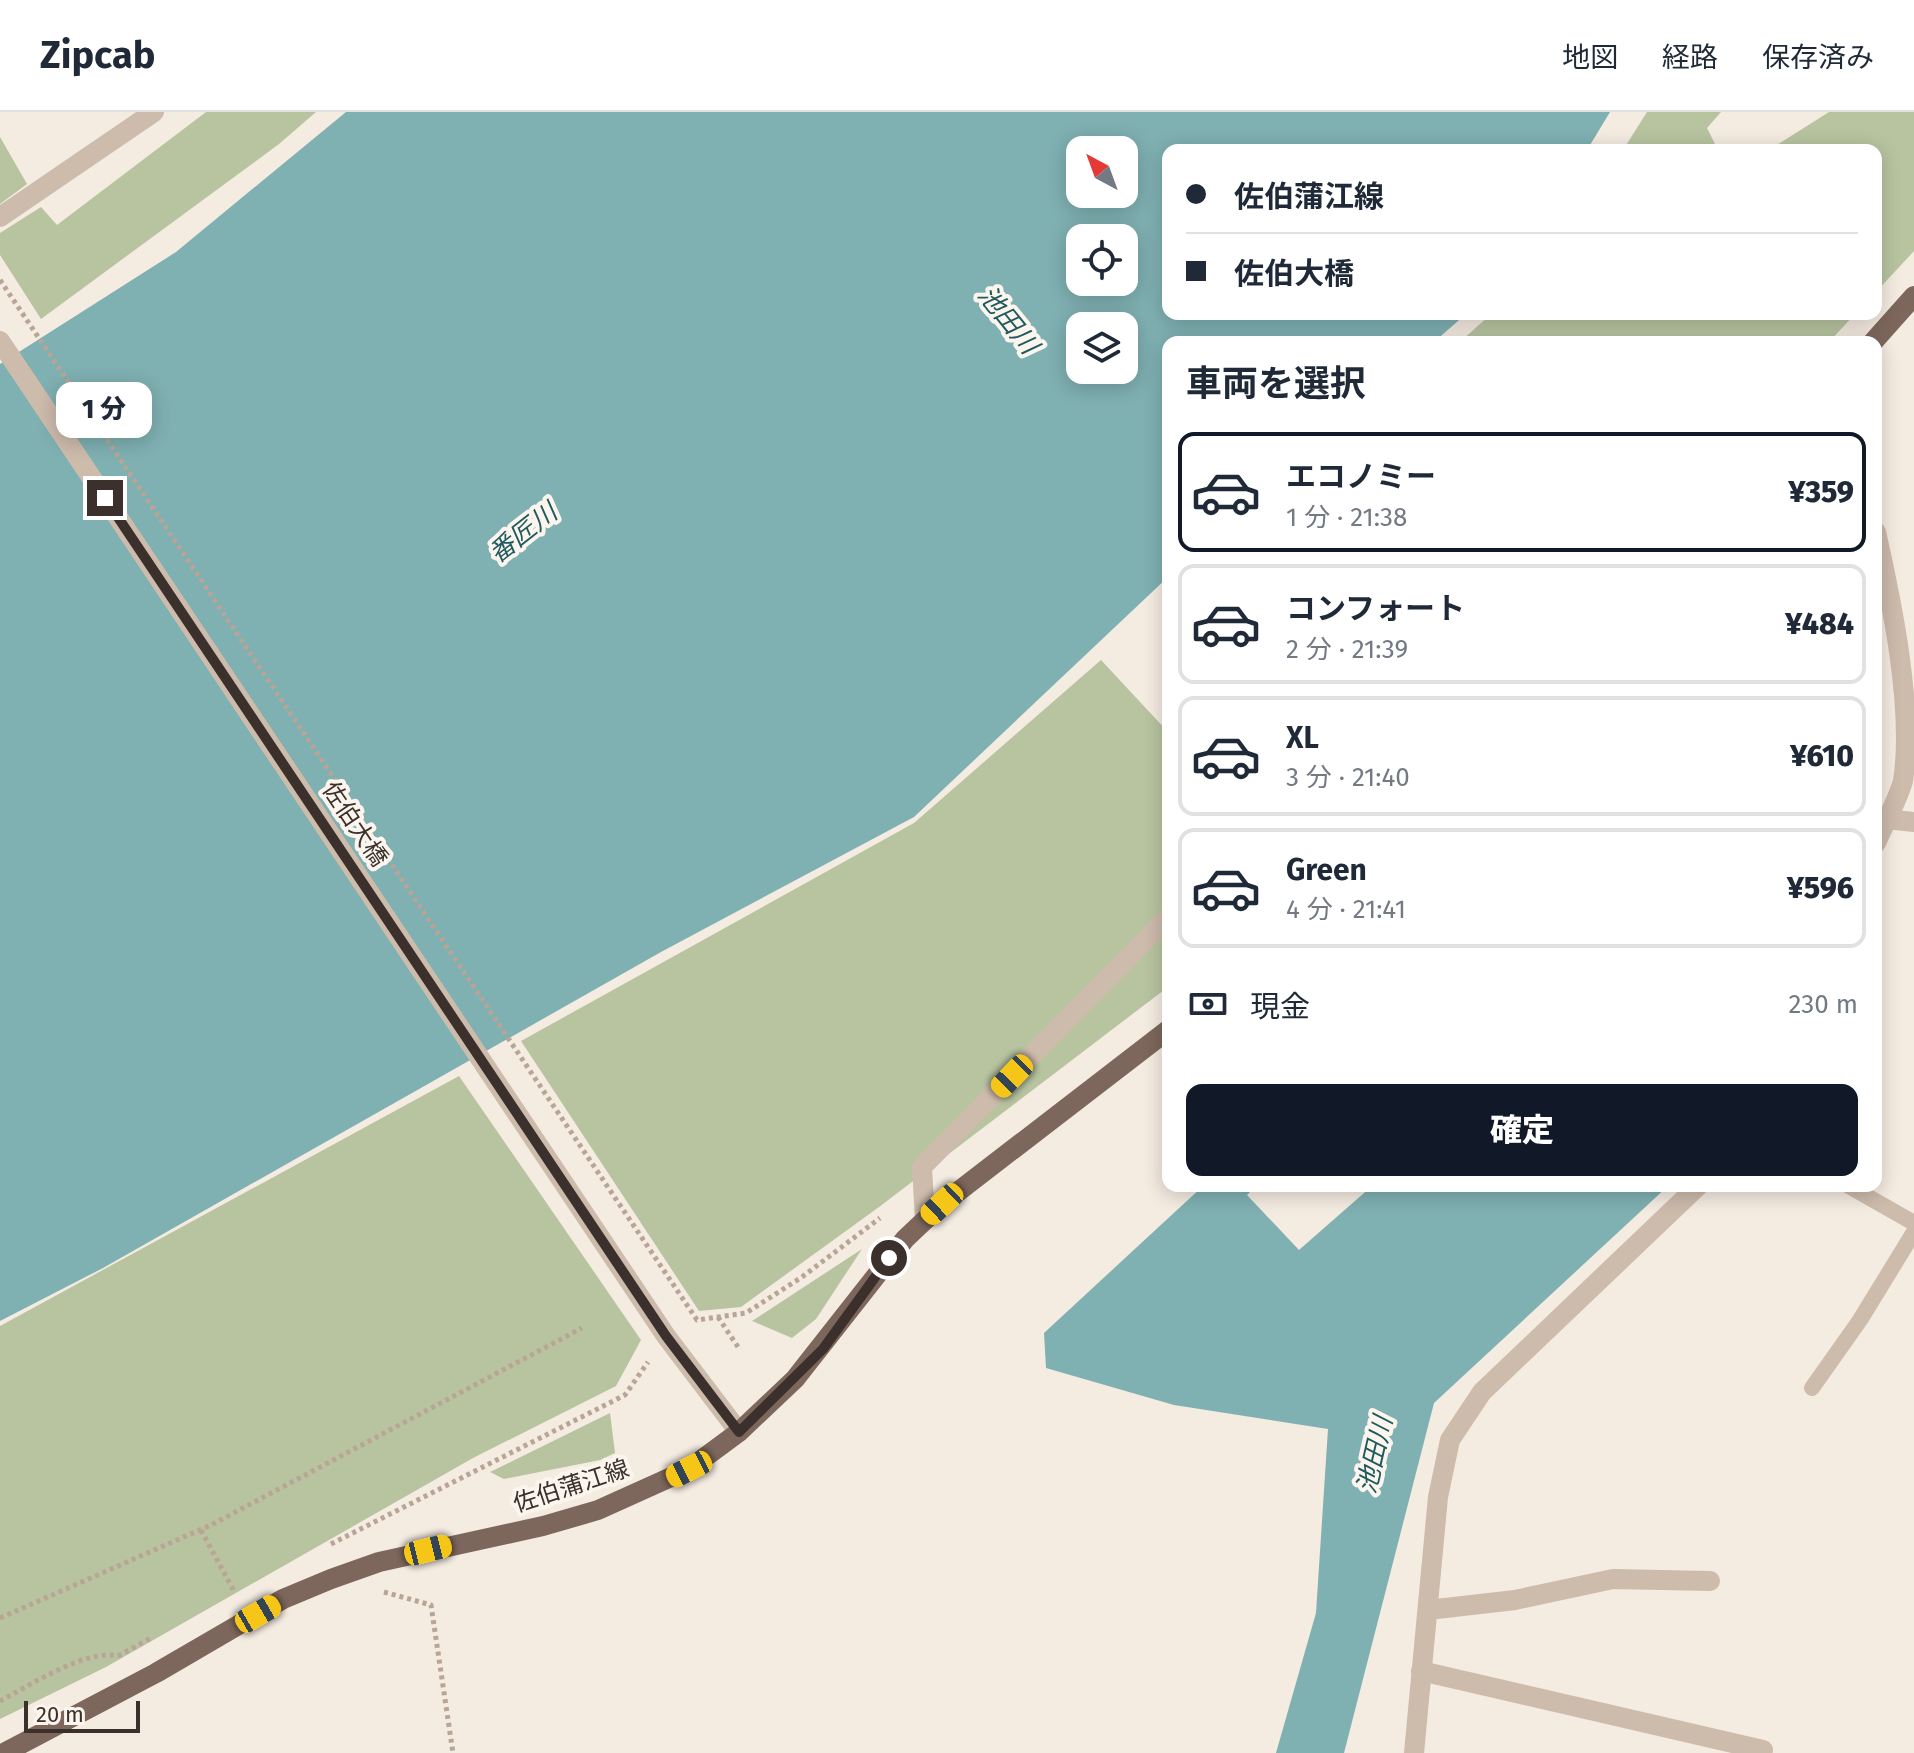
<!DOCTYPE html>
<html lang="ja">
<head>
<meta charset="utf-8">
<style>
	:root { --surface:#fff; --page:#f6f6f7; --text:#1f2937; --muted:#747a83; --line:#e0e1e3; --accent:#111827 }
	body { margin:0; font-family:"Fira Sans","Noto Sans JP",sans-serif; background:var(--page); color:var(--text); height:100vh; display:flex; flex-direction:column; font-size:30px; white-space:nowrap }
	* { box-sizing:border-box; margin:0 }
	p { font-size:26px; color:var(--muted) }
	.icon { flex:none; width:44px; height:44px; fill:none; stroke:currentColor; stroke-width:2; stroke-linecap:round; stroke-linejoin:round }
	.map { position:relative; flex:1; overflow:hidden }
	.panel { position:absolute; left:1162px; top:224px; width:720px; height:856px; display:flex; flex-direction:column; background:var(--surface); border-radius:16px; box-shadow:0 4px 20px #0003 }
	.panel>* { flex:none }
	.guide { position:absolute; left:1162px; top:32px; width:720px; height:176px; border-radius:16px; box-shadow:0 4px 20px #0003; display:grid; align-content:center; height:176px; padding:0 24px; background:var(--surface) }
	.needle { width:52px; rotate:319deg }
	.tools { position:absolute; left:1066px; top:24px; display:grid; gap:16px }
	.tools a { display:grid; place-items:center; width:72px; height:72px; border-radius:16px; background:var(--surface); box-shadow:0 4px 20px #0003; font-size:40px }
	.scale { position:absolute; left:24px; bottom:20px; width:116px; box-sizing:border-box; padding-left:8px; border:4px solid #3b302b; border-top:0; font-size:22px; line-height:28px; white-space:nowrap; color:#3b302b; -webkit-text-stroke:6px #fbf5ee; paint-order:stroke }
	.end { position:absolute; width:36px; height:36px; margin:-18px; border:10px solid #3b302b; background:#fff; box-shadow:0 0 0 4px #fff }
	.from { border-radius:50% }
	.bubble { position:absolute; height:56px; border-radius:16px; background:var(--surface); box-shadow:0 4px 20px #0003; font-size:26px; font-weight:800; line-height:56px; text-align:center }
	.car { position:absolute; width:24px; height:48px; margin:-24px -12px; border-radius:10px; box-shadow:0 0 6px 2px #0007; background:linear-gradient(#f5c518 24%,#345 0 40%,#f5c518 0 76%,#345 0 86%,#f5c518 0) }
	.guide b { display:flex; align-items:center; gap:28px; height:76px; font-size:30px }
	.guide b+b { border-top:2px solid var(--line) }
	.guide i { width:20px; height:20px; background:var(--text) }
	ul { padding:0; list-style:none }
	li { display:flex; align-items:center; gap:24px; height:120px; margin:0 16px 12px; padding:0 8px; border:4px solid var(--line); border-radius:16px }
	li div { flex:1 }
	li b { display:block; font-size:30px }
	li em { font-style:normal; font-weight:800 }
	li.selected { border-color:var(--accent) }
	li>.icon { width:72px; height:72px; stroke-width:1.5 }
	h2 { padding:0 24px; font-size:36px; line-height:96px }
	.pay { display:flex; align-items:center; gap:20px; height:88px; padding:0 24px; font-size:30px }
	.pay p { margin-inline-start:auto }
	.primary-button { display:flex; gap:16px; margin-top:auto; padding:16px 24px }
	.primary-button a { flex:1; height:92px; border-radius:16px; background:var(--accent); color:#fff; font-size:32px; font-weight:800; line-height:92px; text-align:center }
	header { display:flex; align-items:center; gap:48px; box-sizing:border-box; height:112px; padding:0 40px; background:var(--surface); border-bottom:2px solid var(--line) }
	header strong { font-size:38px }
	nav { display:flex; gap:44px; margin-inline-start:auto; font-size:28px }
	.map>svg:first-child { display:block }
	.green { fill:#b8c4a0 }
	.water { fill:#7fb0b2; fill-rule:evenodd }
	.lines { fill:none; stroke-linecap:round; stroke-linejoin:round }
	.path { stroke:#b9a596; stroke-width:5; stroke-dasharray:4 4; stroke-linecap:butt }
	.service { stroke:#cdbbac; stroke-width:16 }
	.minor { stroke:#cdbbac; stroke-width:20 }
	.tertiary { stroke:#cdbbac; stroke-width:20 }
	.primary { stroke:#7d675c; stroke-width:20 }
	.route { stroke:#3b302b; stroke-width:10 }
	.labels { text-anchor:middle; dominant-baseline:central; stroke-width:8; stroke-linejoin:round; paint-order:stroke }
	.street-label { font-size:24px; fill:#3b302b; stroke:#fbf5ee }
	.water-label { font-size:26px; font-style:italic; fill:#1f5a5e; stroke:#fbf5ee }
</style>
</head>
<body>
<header>
<strong>Zipcab</strong>
<nav><a>地図</a><a>経路</a><a>保存済み</a></nav>
</header>
<div class="map">
<svg width="1914" height="1641" viewBox="0 0 1914 1641">
	<rect width="100%" height="100%" fill="#f4ebe1"/>
	<g class="green">
		<path d="M206 0H316L279 32 41 207 0 143V121L41 95 57 113Z"/>
		<path d="M1647 0H1721L1707 16 1718 38H1623Z"/>
		<path d="M1829 0H1914V139L1876 180V38H1769Z"/>
		<path d="M0 25 27 72 0 92Z"/>
		<path d="M1491 202H1855L1829 230H1460Z"/>
		<path d="M1101 548 1168 620V875L879 1095 741 1195 699 1199 521 929 914 711Z"/>
		<path d="M459 964 641 1228 616 1274 473 1346 106 1555 0 1607V1214Z"/>
		<path d="M862 1137 816 1207 792 1226 752 1209Z"/>
		<path d="M610 1301 615 1341 600 1348 504 1367 490 1360Z"/>
	</g>
	<g class="water">
		<path d="M346 0H1610L1587 38H1168V202H1466L1434 230H1168V465L914 705 661 840 103 1156 0 1209V252L176 140ZM1080 38H1124V82H1080ZM1080 126H1124V170H1080ZM1080 214H1124V258H1080Z"/>
		<path d="M1203 1074H1256L1247 1083 1299 1138 1372 1074H1668L1434 1291 1344 1641H1276L1316 1501 1328 1317 1174 1293 1046 1256 1044 1221Z"/>
	</g>
	<g class="lines">
		<g class="path">
			<path d="M0 168 697 1208 746 1201 802 1165 880 1106"/>
			<path d="M718 1205 738 1235"/>
			<path d="M201 1418 235 1481"/>
			<path d="M331 1432 625 1283 648 1250"/>
			<path d="M384 1480 431 1493 453 1641"/>
			<path d="M0 1506 211 1413 582 1216"/>
			<path d="M118 1544 151 1526"/>
			<path d="M0 1589C29 1574 87 1536 118 1544"/>
		</g>
		<g class="service">
			<path d="M1849 1074 1914 1111"/>
			<path d="M1812 1276 1860 1208 1914 1120"/>
		</g>
		<g class="minor">
			<path d="M0 105 154 0"/>
			<path d="M1876 420C1892 491 1914 597 1903 669 1897 690 1885 710 1876 731"/>
			<path d="M1886 707 1914 710"/>
			<path d="M925 1108 922 1055 1168 805"/>
			<path d="M1428 1498 1515 1488 1613 1467 1710 1469"/>
			<path d="M1421 1559 1763 1638"/>
			<path d="M1414 1641 1438 1385 1450 1328 1482 1280 1698 1074"/>
		</g>
		<path class="tertiary" d="M0 229 666 1224 739 1320"/>
		<g class="primary">
			<path d="M1873 230 1914 184"/>
			<path d="M4 1641 156 1561 283 1487 331 1467 379 1450 543 1414 598 1398 689 1357 739 1320 795 1267 905 1127 942 1092 1168 918"/>
		</g>
	</g>
	<g class="lines">
		<path class="route" d="M105 386 666 1224 739 1320 823 1237 889 1146"/>
	</g>
	<g class="labels">
		<g class="street-label">
			<text transform="translate(355 712) rotate(56)">佐伯大橋</text>
			<text transform="translate(571 1374) rotate(-18)">佐伯蒲江線</text>
		</g>
		<g class="water-label">
			<text transform="translate(1008 208) rotate(51)">池田川</text>
			<text transform="translate(523 421) rotate(-38)">番匠川</text>
			<text transform="translate(1375 1343) rotate(-77)">池田川</text>
		</g>
	</g>
</svg>
<div class="tools">
<a><svg class="needle" viewBox="-14 -14 28 28"><path d="M0-13l5 13h-10z" fill="#e53935"/><path d="M0 13l5-13h-10z" fill="#747a83"/></svg></a>
<a><svg class="icon" aria-label="locate" viewBox="0 0 24 24"><circle cx="12" cy="12" r="6"/><path d="M12 2v4M12 18v4M2 12h4M18 12h4"/></svg></a>
<a><svg class="icon" aria-label="layers" viewBox="0 0 24 24"><path d="M12 4l9 5-9 5-9-5zM3 14l9 5 9-5"/></svg></a>
</div>
<div class="scale">20 m</div>
<i class="end from" style="left:889px;top:1146px"></i>
<i class="end" style="left:105px;top:386px"></i>
<div class="bubble" style="left:56px;top:270px;width:96px">1 分</div>
<i class="car" style="left:1012px;top:964px;rotate:224deg"></i>
<i class="car" style="left:942px;top:1092px;rotate:227deg"></i>
<i class="car" style="left:689px;top:1357px;rotate:243deg"></i>
<i class="car" style="left:428px;top:1438px;rotate:76deg"></i>
<i class="car" style="left:258px;top:1502px;rotate:60deg"></i>
<div class="guide">
<b><i class="from"></i>佐伯蒲江線</b>
<b><i></i>佐伯大橋</b>
</div>
<section class="panel">
<h2>車両を選択</h2>
<ul>
<li class="selected"><svg class="icon" aria-label="car" viewBox="0 0 24 24"><path d="M5 17H2v-5l4-1 3-4h7l3 4 3 1v5h-3M9 17h6M6 11h13"/><circle cx="7" cy="17" r="2"/><circle cx="17" cy="17" r="2"/></svg><div><b>エコノミー</b><p>1 分 · 21:38</p></div><em>¥359</em></li>
<li><svg class="icon" aria-label="car" viewBox="0 0 24 24"><path d="M5 17H2v-5l4-1 3-4h7l3 4 3 1v5h-3M9 17h6M6 11h13"/><circle cx="7" cy="17" r="2"/><circle cx="17" cy="17" r="2"/></svg><div><b>コンフォート</b><p>2 分 · 21:39</p></div><em>¥484</em></li>
<li><svg class="icon" aria-label="car" viewBox="0 0 24 24"><path d="M5 17H2v-5l4-1 3-4h7l3 4 3 1v5h-3M9 17h6M6 11h13"/><circle cx="7" cy="17" r="2"/><circle cx="17" cy="17" r="2"/></svg><div><b>XL</b><p>3 分 · 21:40</p></div><em>¥610</em></li>
<li><svg class="icon" aria-label="car" viewBox="0 0 24 24"><path d="M5 17H2v-5l4-1 3-4h7l3 4 3 1v5h-3M9 17h6M6 11h13"/><circle cx="7" cy="17" r="2"/><circle cx="17" cy="17" r="2"/></svg><div><b>Green</b><p>4 分 · 21:41</p></div><em>¥596</em></li>
</ul>
<div class="pay"><svg class="icon" aria-label="cash" viewBox="0 0 24 24"><path d="M3 7h18v10H3z"/><circle cx="12" cy="12" r="2"/></svg>現金<p>230 m</p></div>
<div class="primary-button"><a>確定</a></div>
</section>
</div>
</body>
</html>
